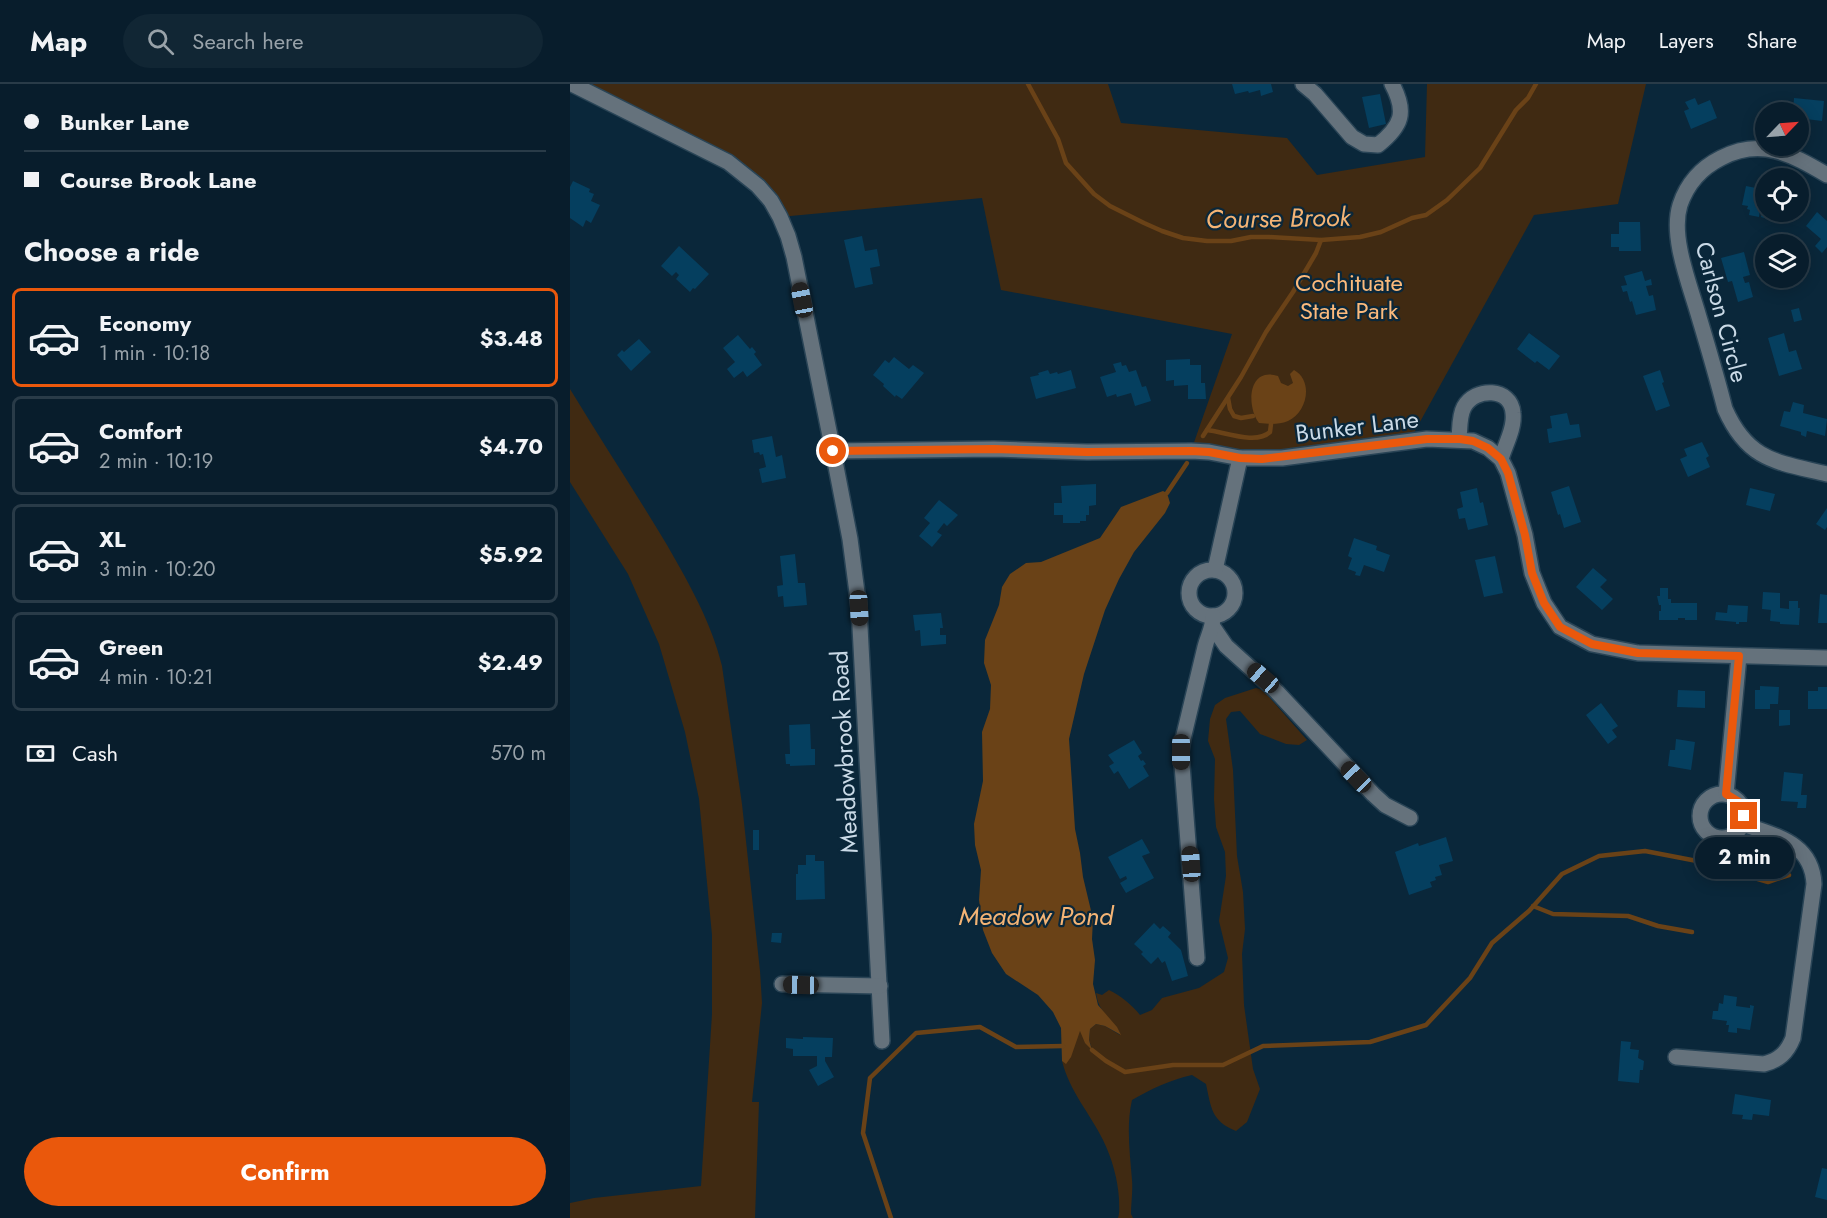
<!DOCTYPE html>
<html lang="en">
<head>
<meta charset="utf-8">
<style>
	:root { --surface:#081d2c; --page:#112634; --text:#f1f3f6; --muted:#98a2a9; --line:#293b48; --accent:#ea580c }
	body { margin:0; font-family:Jost,sans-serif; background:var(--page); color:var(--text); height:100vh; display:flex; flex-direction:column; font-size:22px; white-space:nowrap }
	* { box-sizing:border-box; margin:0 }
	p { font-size:20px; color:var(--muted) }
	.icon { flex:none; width:33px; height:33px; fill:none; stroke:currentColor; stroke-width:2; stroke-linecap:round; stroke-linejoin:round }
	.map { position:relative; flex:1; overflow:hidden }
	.drawer { display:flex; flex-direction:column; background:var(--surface); width:570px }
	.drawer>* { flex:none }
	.banner { display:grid; align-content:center; height:132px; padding:0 24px; background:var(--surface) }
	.needle { width:39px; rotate:65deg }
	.controls { position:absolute; left:1185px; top:18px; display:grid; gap:12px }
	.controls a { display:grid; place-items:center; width:54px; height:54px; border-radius:50%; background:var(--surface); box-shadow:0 3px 15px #0003,0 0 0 2px var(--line); font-size:30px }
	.end { position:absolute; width:27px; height:27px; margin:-14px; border:8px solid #ea580c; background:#fff; box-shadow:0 0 0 3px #fff }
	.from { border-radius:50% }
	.bubble { position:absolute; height:42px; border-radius:21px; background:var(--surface); box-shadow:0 3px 15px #0003,0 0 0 2px var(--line); font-size:20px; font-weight:700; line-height:42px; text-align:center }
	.car { position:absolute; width:18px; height:36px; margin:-18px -9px; border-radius:8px; box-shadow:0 0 4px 2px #0007; background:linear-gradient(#222 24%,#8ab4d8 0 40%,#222 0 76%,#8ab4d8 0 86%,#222 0) }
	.banner b { display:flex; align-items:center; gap:21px; height:57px; font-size:22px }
	.banner b+b { border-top:2px solid var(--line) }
	.banner i { width:15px; height:15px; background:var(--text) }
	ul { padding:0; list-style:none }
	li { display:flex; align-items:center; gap:18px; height:99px; margin:0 12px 9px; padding:0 12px; border:3px solid var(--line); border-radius:9px }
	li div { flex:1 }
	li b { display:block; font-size:22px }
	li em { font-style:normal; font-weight:700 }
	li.active { border-color:var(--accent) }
	li>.icon { width:54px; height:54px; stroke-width:1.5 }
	h2 { padding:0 24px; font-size:27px; line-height:72px }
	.pay { display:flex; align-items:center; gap:15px; height:66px; padding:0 24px; font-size:22px }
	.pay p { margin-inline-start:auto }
	.action { display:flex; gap:12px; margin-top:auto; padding:12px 24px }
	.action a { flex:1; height:69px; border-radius:36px; background:var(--accent); color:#fff; font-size:24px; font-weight:700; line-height:69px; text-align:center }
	header { display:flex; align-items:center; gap:36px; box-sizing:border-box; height:84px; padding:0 30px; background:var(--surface); border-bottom:2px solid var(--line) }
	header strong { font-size:28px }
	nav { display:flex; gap:33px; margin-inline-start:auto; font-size:21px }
	.search { width:420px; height:54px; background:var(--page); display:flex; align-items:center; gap:15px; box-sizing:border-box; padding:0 21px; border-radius:33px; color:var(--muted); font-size:22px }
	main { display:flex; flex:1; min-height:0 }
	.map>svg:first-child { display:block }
	.green { fill:#402a12 }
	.water { fill:#6a4217 }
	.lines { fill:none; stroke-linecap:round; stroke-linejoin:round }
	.stream { stroke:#6a4217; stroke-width:4.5 }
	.building { fill:#053f5f }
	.minor-casing { stroke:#294456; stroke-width:18 }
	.minor { stroke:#65727c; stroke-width:15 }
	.route { stroke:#ea580c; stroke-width:8 }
	.labels { text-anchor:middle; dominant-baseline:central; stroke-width:4.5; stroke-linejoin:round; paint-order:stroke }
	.park-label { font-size:24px; fill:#fbba7c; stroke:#0a273a }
	.street-label { font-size:24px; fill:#cadae7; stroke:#0a273a }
	.water-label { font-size:26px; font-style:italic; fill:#f4b475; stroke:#0a273a }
</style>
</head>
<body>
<header>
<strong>Map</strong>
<div class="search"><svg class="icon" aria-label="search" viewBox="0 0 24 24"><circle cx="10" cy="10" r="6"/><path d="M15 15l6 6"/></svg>Search here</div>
<nav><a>Map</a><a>Layers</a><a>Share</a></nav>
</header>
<main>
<section class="drawer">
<div class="banner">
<b><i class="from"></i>Bunker Lane</b>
<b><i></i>Course Brook Lane</b>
</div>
<h2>Choose a ride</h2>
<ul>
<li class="active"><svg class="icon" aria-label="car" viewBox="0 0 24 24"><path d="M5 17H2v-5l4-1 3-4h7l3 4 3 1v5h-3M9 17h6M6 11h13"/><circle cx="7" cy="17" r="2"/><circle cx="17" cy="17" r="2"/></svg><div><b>Economy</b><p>1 min · 10:18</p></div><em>$3.48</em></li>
<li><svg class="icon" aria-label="car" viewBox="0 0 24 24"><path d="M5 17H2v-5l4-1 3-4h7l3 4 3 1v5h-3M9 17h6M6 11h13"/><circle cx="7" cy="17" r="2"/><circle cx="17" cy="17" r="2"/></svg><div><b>Comfort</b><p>2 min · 10:19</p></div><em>$4.70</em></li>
<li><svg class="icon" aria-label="car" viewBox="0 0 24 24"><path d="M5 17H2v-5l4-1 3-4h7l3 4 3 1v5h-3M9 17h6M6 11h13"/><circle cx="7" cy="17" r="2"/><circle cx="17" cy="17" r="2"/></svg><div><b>XL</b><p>3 min · 10:20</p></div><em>$5.92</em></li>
<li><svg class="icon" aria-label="car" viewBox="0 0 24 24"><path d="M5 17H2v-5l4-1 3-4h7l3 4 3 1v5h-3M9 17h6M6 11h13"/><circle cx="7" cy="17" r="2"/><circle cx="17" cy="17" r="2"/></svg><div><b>Green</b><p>4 min · 10:21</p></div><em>$2.49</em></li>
</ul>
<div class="pay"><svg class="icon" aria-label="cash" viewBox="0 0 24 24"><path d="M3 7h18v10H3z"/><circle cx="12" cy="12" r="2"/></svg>Cash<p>570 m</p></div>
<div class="action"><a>Confirm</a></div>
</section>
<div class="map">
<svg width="1257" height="1134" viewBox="0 0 1257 1134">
	<rect width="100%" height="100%" fill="#0a273a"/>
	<g class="green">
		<path d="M2 0H538L551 39 717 54 747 91 855 73 857 0H1076L1048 120 964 131 840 356 712 374 621 367 662 250 431 206 412 114 210 133 189 102Z"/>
		<path d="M0 305C32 358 66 409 97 461 119 499 142 540 152 582L172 720 190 887 192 919 182 1018H189L185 1134H0V1119L24 1114 131 1102 142 930V851L129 715 115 648 89 560 58 490 0 398Z"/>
		<path d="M686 604 693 606 737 656 729 661 716 660 690 650 670 627 661 628 656 635 663 686 667 772 673 808 675 845 672 870 674 921 683 985 690 1005 677 1038 666 1047C641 1037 641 1023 636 1000L622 991C600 996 581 1005 562 1016 556 1042 560 1070 562 1096 563 1107 561 1119 561 1130L563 1134H548C550 1128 549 1122 549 1115 548 1096 542 1074 533 1056 519 1028 500 1008 492 977L496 979 510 946 522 965 519 956 520 945 526 940 535 942 550 951C542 932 529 931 526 909L532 911 539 906C550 911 563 922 570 931L582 926 592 914 629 904 654 888 658 874 649 837 656 792 655 768 646 743 644 715 645 675 638 657 640 635 645 621 655 614Z"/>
	</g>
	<g class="water">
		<path d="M724 286C744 297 737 329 718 337 708 341 698 340 689 339 676 322 678 282 708 292L711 299 718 302 723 299 720 290Z"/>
		<path d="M593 407 597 409 600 419 595 429 564 468 549 495 535 526 514 590 499 655 505 745 510 769 513 793 523 835 522 855 525 876 523 900 528 921 547 943 551 951 535 942 526 940 520 945 519 956 522 966 515 959 510 947 501 973 496 980 492 977 491 944 483 928 468 911 436 890 422 869 413 846 409 816 411 786 405 761 404 740 413 697 412 648 420 625 421 601 414 579 415 556 429 521 432 503 440 490 456 479 471 478 530 454 551 423Z"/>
	</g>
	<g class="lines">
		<g class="stream">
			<path d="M458 0 488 55 496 79 524 110 540 122 574 139 592 147 613 154 637 157H661L681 153H699L751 156 790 153 811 148 842 134 856 131 877 116 910 84 946 26 958 14 966 0"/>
			<path d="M658 314 660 325 664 332 671 334 683 332"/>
			<path d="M637 346C655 348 686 361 700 348L701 340"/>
			<path d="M633 352 671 293 696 248 723 208 746 169 751 156"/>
			<path d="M597 409 617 379"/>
			<path d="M963 822 983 830 1058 832 1088 842 1122 848"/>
			<path d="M522 966 536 977 555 988 603 981H653L693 962 800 958 856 941 900 894 922 859 959 827 992 790 1029 772 1075 767 1127 777 1198 798 1219 791"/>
			<path d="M321 1134 293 1049 300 994 346 949 410 943 446 963 493 962"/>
		</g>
	</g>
	<g class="building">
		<path d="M662 0H701L703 8 691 12 690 6 679 9 678 7 665 10Z"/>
		<path d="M810 10 816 40 799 44 792 13Z"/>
		<path d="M1125 14 1128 21 1140 16 1147 34 1121 45 1114 27 1119 25 1115 18Z"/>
		<path d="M1224 14 1254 17 1252 37 1228 34V28H1223Z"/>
		<path d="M3 97 20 105 19 108 24 110 21 117 30 121 21 139 16 136 13 143 0 134V103Z"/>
		<path d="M1176 102 1196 106V128H1199L1198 135 1191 133 1193 126 1190 125 1189 133 1179 131 1180 126 1177 125 1178 122 1172 121Z"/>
		<path d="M1247 128 1257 137V163L1252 169 1245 162 1251 155 1236 142Z"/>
		<path d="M1049 138H1070L1071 167H1049V163H1041V150H1049Z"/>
		<path d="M292 152 295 167 307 165 310 182 300 184 303 200 285 204 274 156Z"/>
		<path d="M109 162 139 190 125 205 123 204 120 208 106 195 109 191 106 188 102 192 91 182Z"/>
		<path d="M1174 168 1180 191 1173 193 1175 199 1179 198 1183 213 1168 218 1162 197 1158 198 1151 174Z"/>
		<path d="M1072 187 1075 197 1081 195 1082 201 1076 202 1079 212 1083 211 1086 226 1066 231 1062 217 1060 218 1057 207 1053 208 1051 202 1057 201 1054 192Z"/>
		<path d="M1229 224 1232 236 1224 238 1221 226Z"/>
		<path d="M959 249 990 272 979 286 967 277 965 279 947 265Z"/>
		<path d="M1214 249 1219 268 1226 266 1232 285 1209 292 1198 254Z"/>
		<path d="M168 251 180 265 182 263 186 268 184 270 192 281 177 293 173 287 164 294 157 285 165 278 153 264Z"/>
		<path d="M69 255 81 268 61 287 47 271 52 266 54 268Z"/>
		<path d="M324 273 339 285 343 281 354 289 332 315 326 311 325 313 313 302 314 300 303 291 315 276 319 279Z"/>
		<path d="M620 275V281H631V299H635L636 315H618V301L604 302V296L596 297V276Z"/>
		<path d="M551 278 552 282 556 281 559 288 566 286 572 303 576 302 581 317 565 322 561 309 547 313 546 310 537 313 530 293 546 288 543 280Z"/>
		<path d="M478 286 480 290 487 288 488 290 501 286 506 304 466 315 460 293 469 291 468 289Z"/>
		<path d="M1090 286 1094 298 1092 299 1100 322 1086 327 1073 292Z"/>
		<path d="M1223 318 1234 321 1233 329 1257 335 1255 352 1237 347 1236 353 1231 351V348L1210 342 1214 327 1220 328Z"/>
		<path d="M997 329 1000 341 1009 340 1011 353 979 359 977 345 982 344 980 332Z"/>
		<path d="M202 352 206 373 212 371 216 394 192 399 189 385 196 383 193 370 190 371 189 368 184 369 182 356Z"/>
		<path d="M1132 358 1139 372 1136 374 1140 383 1118 393 1110 375 1117 372 1114 365Z"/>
		<path d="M526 400V421L519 422V431H516V437H510V439H493V431H484V419H492L491 402Z"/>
		<path d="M999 402 1011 438 994 444 990 430 988 431 981 408Z"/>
		<path d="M907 404 910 419 913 418 918 441 898 446 895 434 889 435 887 425 893 423 890 408Z"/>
		<path d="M1180 404 1205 410 1200 427 1176 421Z"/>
		<path d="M369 416 388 431 377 442 374 439 367 448 372 451 362 463 349 452 360 439 354 434Z"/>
		<path d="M1257 424V443L1255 446 1246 440Z"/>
		<path d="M784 454 807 462 806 466 820 471 814 488 794 481 790 492 785 491 786 488 778 485 782 474 778 472Z"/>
		<path d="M225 470 228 499H235L237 521 214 523 213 512 208 513 207 502 213 501 210 472Z"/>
		<path d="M925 472 933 509 914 513 905 476Z"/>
		<path d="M1023 484 1037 496 1030 503 1043 515 1032 526 1006 503Z"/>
		<path d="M1090 504H1098V515H1101V519H1127V536H1115V534H1108V536H1089V527H1091V521H1089L1087 512H1090Z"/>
		<path d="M1193 508 1210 509V524L1219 525V517H1228V524H1230L1229 541 1210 540V538L1200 537 1201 526 1192 525Z"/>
		<path d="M1250 510 1257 511V539H1248Z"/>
		<path d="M1158 521 1178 522 1177 538H1169V540H1166V538L1145 536 1146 528 1157 529Z"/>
		<path d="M371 529 373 544H370V551H376V560L351 562 350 546 345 547 343 531Z"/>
		<path d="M1190 602 1209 603 1208 620H1200V625H1185V606H1190Z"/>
		<path d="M1248 603H1257V625H1238V607H1248Z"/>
		<path d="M1108 606 1135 607V624L1107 623Z"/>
		<path d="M1031 619 1048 642 1042 646 1047 653 1038 660 1016 631Z"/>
		<path d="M1209 626H1220V641L1209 642Z"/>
		<path d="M240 640 241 665H245V681L220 682V680H216L215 670H220L219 641Z"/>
		<path d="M1106 655 1125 658 1121 686 1098 682 1100 666H1105Z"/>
		<path d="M564 656 572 669 568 672 571 677 573 676 576 680 573 682 579 692 559 705 548 687 544 690 539 682 544 679 538 671Z"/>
		<path d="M1214 688 1233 690 1231 711H1237L1236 724H1227L1228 718 1211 717Z"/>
		<rect x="183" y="746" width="6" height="20"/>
		<path d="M876 753 883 777 869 781 872 791 865 793 866 796 860 798 862 803 839 811 825 768 848 759 849 762Z"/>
		<path d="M572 755 580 769 572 772 584 794 556 809 550 799 557 795 556 792 550 795 538 773Z"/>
		<path d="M236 771H245V777H254L255 815 226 816V790H228V781H236Z"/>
		<path d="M584 839 590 845 593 842 601 849 598 853 611 866 618 892 602 897 595 877 592 879 588 873 581 880 571 870 573 868 564 860Z"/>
		<path d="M202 849H212L211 859 201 858Z"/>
		<path d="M1154 911 1167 913 1166 922 1180 924V921L1184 922 1180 946 1167 944V949L1158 948 1159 941H1156L1157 937 1142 935 1143 927H1148L1149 919 1153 920Z"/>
		<path d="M233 953 263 954 262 973H255V977L264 993 248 1002 239 986 247 982V972H223V965L216 964V954L233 955Z"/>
		<path d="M1051 957 1061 958 1060 965 1069 966 1068 974 1074 977 1073 986H1070L1069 999 1048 997Z"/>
		<path d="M1165 1010 1201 1016 1199 1032 1183 1030 1182 1036 1172 1035 1173 1031 1162 1030Z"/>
		<path d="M1252 1084 1257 1085V1116L1245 1113Z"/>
	</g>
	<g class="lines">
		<g class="minor-casing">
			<g id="minor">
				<path d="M2 0 158 78 188 102 201 117 210 133 218 152 224 173 263 367 280 455 289 524 312 957"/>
				<path d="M733 0 745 10 782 53 794 60 808 61C832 42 837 28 822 0"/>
				<path d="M1257 91C1221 70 1191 53 1151 74 1131 84 1117 100 1110 121 1100 153 1120 201 1129 233 1138 263 1147 294 1155 325 1178 377 1207 378 1257 390"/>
				<path d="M889 355C890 345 889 332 894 323 905 303 941 303 943 329 945 344 935 361 931 375"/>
				<path d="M263 367 424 365 517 368 621 367 639 368 670 374H712L857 355 903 357 918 364 931 375 938 389 955 451 962 489 974 519 990 543 1022 560 1068 569 1257 574"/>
				<circle cx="642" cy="509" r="23"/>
				<path d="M645 486 670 374"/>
				<path d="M643 543 656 562 707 608 803 710 815 721 840 734"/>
				<circle cx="1152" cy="732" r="22"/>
				<path d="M1156 710 1169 572"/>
				<path d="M627 874 611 668 613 655 635 563C638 551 643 544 643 532"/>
				<path d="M212 900 310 902"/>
				<path d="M1106 973 1194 980C1209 976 1217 969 1223 954L1244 800C1242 758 1205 752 1173 740"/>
			</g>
		</g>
		<use href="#minor" class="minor"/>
	</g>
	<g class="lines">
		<path class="route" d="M263 367 424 365 517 368 621 367 639 368 670 374 692 375 857 355H890L903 357 918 364 931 375 938 389 955 451 962 489 974 519 990 543 1022 560 1068 569 1169 572 1156 710 1169 718 1174 732"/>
	</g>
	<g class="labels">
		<g class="park-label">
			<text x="779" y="198">Cochituate<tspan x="779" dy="28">State Park</tspan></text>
		</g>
		<g class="street-label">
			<text transform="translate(1152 228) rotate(75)">Carlson Circle</text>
			<text transform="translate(787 342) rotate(-7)">Bunker Lane</text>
			<text transform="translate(274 668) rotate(-93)">Meadowbrook Road</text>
		</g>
		<g class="water-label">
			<text transform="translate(708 134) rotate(-1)">Course Brook</text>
			<text x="466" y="832">Meadow Pond</text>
		</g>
	</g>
</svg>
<div class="controls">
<a><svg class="needle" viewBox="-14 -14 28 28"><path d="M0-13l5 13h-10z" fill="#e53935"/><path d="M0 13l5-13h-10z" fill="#98a2a9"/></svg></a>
<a><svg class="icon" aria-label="locate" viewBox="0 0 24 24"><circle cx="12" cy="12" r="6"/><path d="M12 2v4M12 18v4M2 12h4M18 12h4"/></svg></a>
<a><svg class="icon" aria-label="layers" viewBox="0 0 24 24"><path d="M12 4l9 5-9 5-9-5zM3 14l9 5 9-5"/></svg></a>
</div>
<i class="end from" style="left:263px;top:367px"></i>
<i class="end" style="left:1174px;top:732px"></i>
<div class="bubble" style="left:1125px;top:753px;width:99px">2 min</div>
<i class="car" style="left:232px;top:216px;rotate:349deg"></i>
<i class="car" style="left:289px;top:524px;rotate:177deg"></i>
<i class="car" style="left:693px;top:594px;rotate:311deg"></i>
<i class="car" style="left:611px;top:668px;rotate:180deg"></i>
<i class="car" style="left:786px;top:693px;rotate:316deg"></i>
<i class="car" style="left:621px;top:780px;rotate:356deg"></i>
<i class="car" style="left:231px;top:901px;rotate:271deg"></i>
</div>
</main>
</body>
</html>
